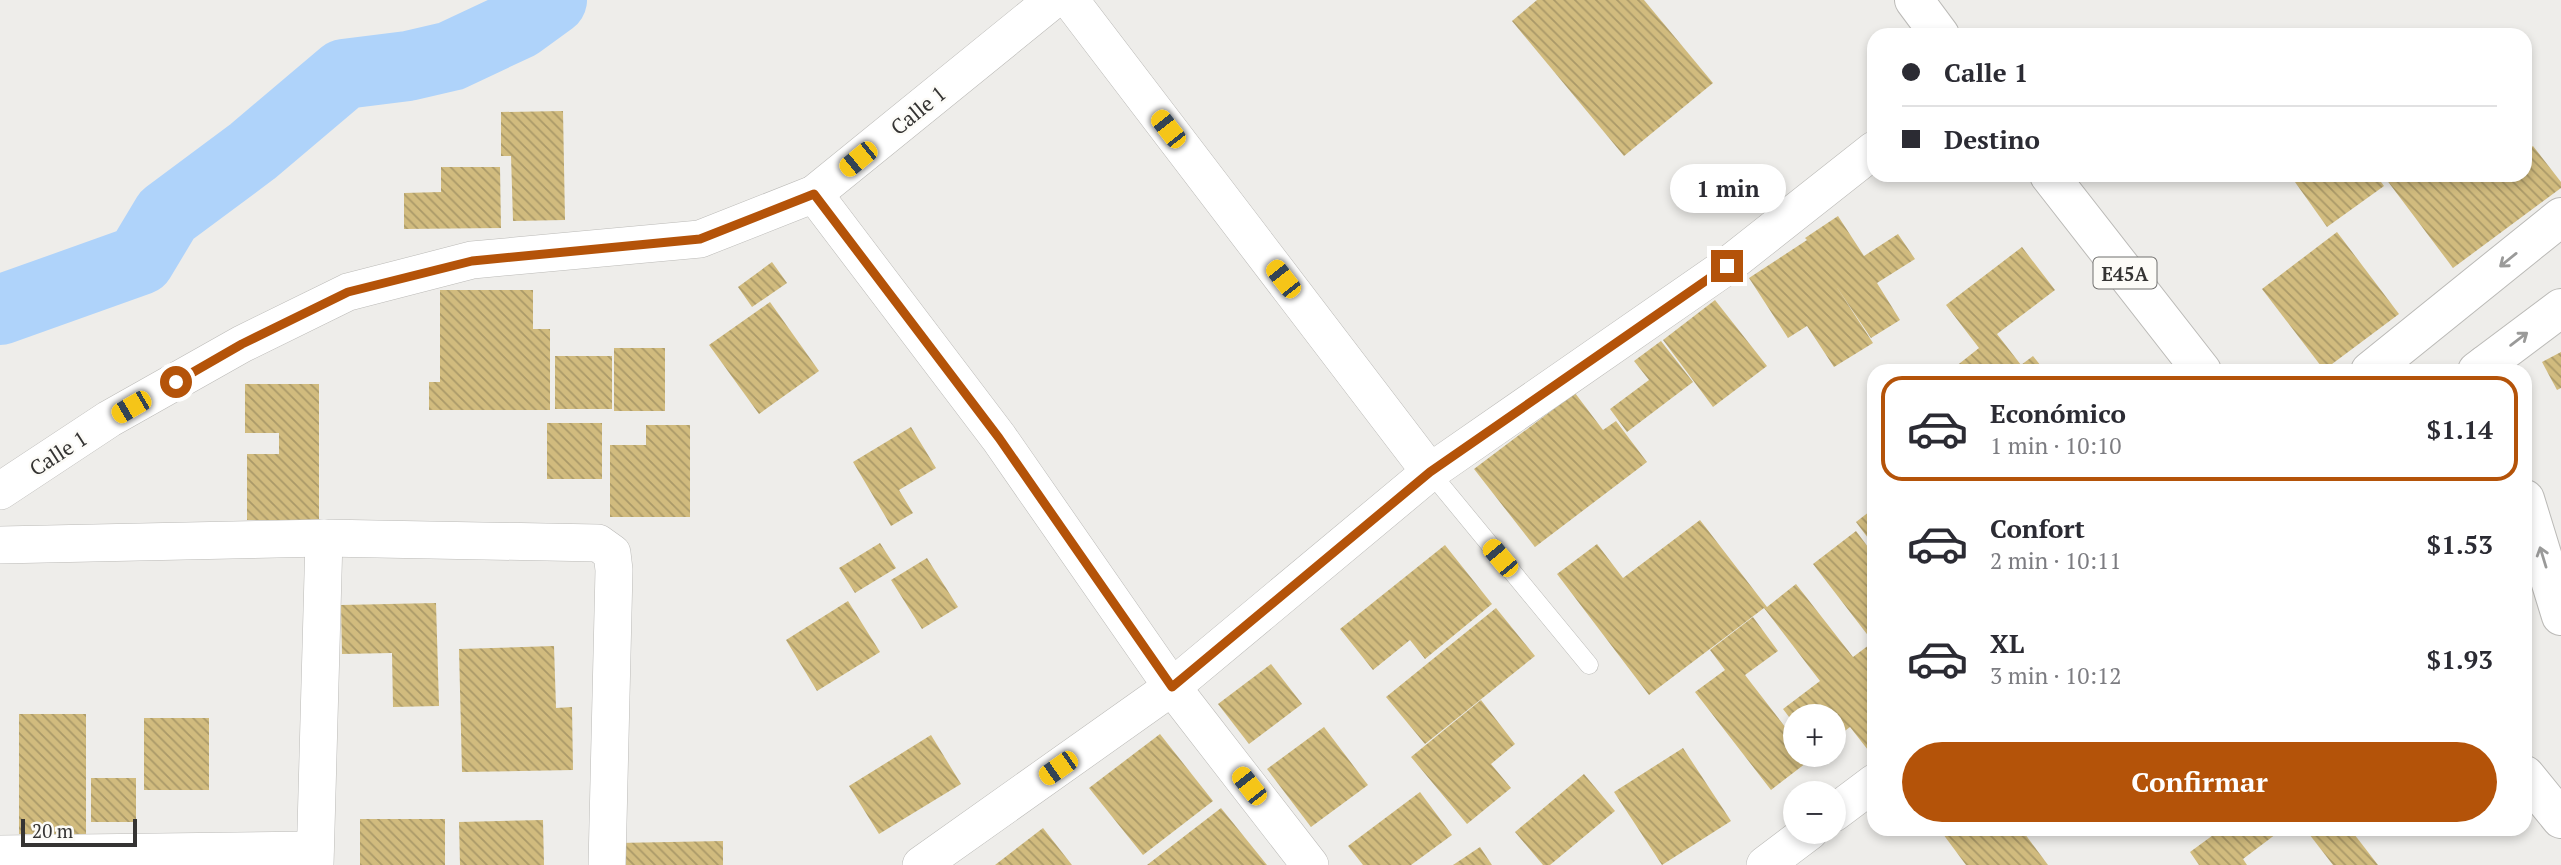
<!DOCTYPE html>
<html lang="es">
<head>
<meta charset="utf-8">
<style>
	:root { --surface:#fff; --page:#f2f2f3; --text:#2b2b33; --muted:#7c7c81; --line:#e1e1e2; --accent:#b45309 }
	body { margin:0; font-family:"PT Serif",serif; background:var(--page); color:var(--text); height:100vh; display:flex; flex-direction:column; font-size:26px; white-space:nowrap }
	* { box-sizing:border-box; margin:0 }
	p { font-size:23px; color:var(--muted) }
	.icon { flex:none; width:38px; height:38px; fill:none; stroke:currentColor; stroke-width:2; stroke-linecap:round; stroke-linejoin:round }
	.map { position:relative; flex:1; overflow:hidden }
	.details { position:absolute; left:1867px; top:364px; width:665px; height:472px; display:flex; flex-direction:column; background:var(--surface); border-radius:21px; box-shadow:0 4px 10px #0003 }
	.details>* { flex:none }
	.top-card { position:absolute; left:1867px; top:28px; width:665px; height:154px; border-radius:21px; box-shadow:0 4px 10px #0003; display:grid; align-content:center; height:154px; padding:0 35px; background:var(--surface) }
	.buttons { position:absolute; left:1783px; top:704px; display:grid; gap:14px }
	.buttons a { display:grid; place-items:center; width:63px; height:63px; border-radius:50%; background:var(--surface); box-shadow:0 4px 10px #0003; font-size:35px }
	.scale { position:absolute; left:21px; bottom:18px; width:116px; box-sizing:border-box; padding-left:7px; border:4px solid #353433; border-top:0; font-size:19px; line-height:24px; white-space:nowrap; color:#353433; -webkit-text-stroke:5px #fcfbf7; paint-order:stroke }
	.end { position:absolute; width:32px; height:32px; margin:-16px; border:9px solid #b45309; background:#fff; box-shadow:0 0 0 4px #fff }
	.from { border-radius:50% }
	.bubble { position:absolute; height:49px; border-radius:24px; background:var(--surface); box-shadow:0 4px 10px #0003; font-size:23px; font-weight:800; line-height:49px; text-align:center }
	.car { position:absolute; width:21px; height:42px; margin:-21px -10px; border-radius:9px; box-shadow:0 0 5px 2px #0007; background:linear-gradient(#f5c518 24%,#345 0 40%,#f5c518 0 76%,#345 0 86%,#f5c518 0) }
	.top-card b { display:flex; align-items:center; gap:24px; height:66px; font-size:26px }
	.top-card b+b { border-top:2px solid var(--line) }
	.top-card i { width:18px; height:18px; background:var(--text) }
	ul { padding:12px 0 0; list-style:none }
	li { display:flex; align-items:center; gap:21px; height:105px; margin:0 14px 10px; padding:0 21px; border:4px solid transparent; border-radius:21px }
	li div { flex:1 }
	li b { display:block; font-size:26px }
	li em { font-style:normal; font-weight:800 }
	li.active { border-color:var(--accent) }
	li>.icon { width:63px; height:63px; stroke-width:1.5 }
	.cta { display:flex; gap:14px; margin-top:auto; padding:14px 35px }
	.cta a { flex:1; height:80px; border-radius:42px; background:var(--accent); color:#fff; font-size:28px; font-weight:800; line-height:80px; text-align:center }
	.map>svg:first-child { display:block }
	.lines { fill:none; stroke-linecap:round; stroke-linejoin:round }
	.river { stroke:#afd3fa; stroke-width:70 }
	.building { fill:url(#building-back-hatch) }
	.lane-casing { stroke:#bbbab7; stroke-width:19 }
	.street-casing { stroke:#bbbab7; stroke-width:38 }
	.secondary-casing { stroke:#bbbab7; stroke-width:40 }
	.highway-casing { stroke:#bbbab7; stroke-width:40 }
	.lane { stroke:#fff; stroke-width:18 }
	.street { stroke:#fff; stroke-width:37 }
	.secondary { stroke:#fff; stroke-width:38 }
	.highway { stroke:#fff; stroke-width:38 }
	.oneway { stroke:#9a9a99 }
	.route { stroke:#b45309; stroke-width:9 }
	.labels { text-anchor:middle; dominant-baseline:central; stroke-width:5; stroke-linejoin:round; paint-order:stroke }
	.shield { fill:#fcfbf7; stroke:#71706e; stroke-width:2 }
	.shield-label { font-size:19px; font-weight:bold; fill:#353433 }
	.street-label { font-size:21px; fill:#353433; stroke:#fcfbf7 }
</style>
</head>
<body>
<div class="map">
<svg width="2561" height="865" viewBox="0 0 2561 865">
	<defs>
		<pattern id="building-back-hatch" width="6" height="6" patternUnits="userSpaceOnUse" patternTransform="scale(1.75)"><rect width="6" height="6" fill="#d1bb7e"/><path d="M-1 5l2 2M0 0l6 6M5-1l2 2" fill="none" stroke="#aa9968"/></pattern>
	</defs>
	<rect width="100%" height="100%" fill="#eeedea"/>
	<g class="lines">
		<path class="river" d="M0 310 140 260 167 215 253 151 344 74 408 66 451 56 519 24 552 0"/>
	</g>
	<g class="building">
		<path d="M1537 0H1644L1713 83 1624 156 1512 21Z"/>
		<path d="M563 111 565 220 513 221 511 156H501V112Z"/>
		<path d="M2533 146 2561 182V188L2453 268 2383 175H2525V152Z"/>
		<path d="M441 167H500L501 228 404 229V193L441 192Z"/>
		<path d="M2290 175H2376L2384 186 2327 227Z"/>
		<path d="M1838 216 1864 256 1898 234 1915 259 1877 283 1900 320 1871 338 1836 286 1873 343 1834 367 1807 326 1788 338 1749 278 1807 240 1805 238Z"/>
		<path d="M2337 232 2399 314 2324 370 2262 289Z"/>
		<path d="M2022 247 2055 290 1997 334 2021 365 2033 356 2045 371H1950L1979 348 1946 305Z"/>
		<path d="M772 262 787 283 752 307 738 287Z"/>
		<path d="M440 290H533V329H550V410H429V382H440Z"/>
		<path d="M1715 300 1767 366 1713 407 1663 340Z"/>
		<path d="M770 302 819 371 759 414 709 345Z"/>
		<path d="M1661 341 1693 382 1627 432 1610 409 1649 380 1634 361Z"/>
		<rect x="614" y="348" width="51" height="63"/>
		<path d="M2561 352V388L2557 390 2542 362Z"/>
		<rect x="555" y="356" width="57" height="53"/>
		<path d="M245 384H319V520H247V454H279V433H245Z"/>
		<path d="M1575 393 1603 430 1616 421 1647 462 1535 547 1474 469Z"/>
		<rect x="547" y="423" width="55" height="56"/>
		<path d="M646 425H690V517H610V445H646Z"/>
		<path d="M911 427 936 468 899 490 913 513 891 526 853 462Z"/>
		<path d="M1874 508V546L1856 522Z"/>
		<path d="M1700 520 1767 607 1796 584 1853 657 1873 642 1813 564 1856 531 1874 555V745L1868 750 1850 727 1834 739V716H1796V726L1783 709 1820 681 1764 608 1649 695 1557 574 1597 544 1623 578Z"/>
		<path d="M880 543 896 568 855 593 839 568Z"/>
		<path d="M1445 545 1492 604 1425 659 1410 640 1373 670 1340 629Z"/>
		<path d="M927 558 958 607 922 629 891 580Z"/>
		<path d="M848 601 880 652 817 691 786 640Z"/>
		<path d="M436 603 439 706 393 707 392 653 342 654 341 605Z"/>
		<path d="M1496 608 1535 656 1425 744 1386 697Z"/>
		<path d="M1753 617 1778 651 1745 675 1796 741V754H1806L1810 760 1771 790 1695 692 1725 670 1710 650Z"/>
		<path d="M554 646 556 708 572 707 573 770 462 772 459 649Z"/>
		<path d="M1271 664 1302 704 1249 744 1218 704Z"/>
		<path d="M1481 700 1515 744 1491 764 1511 788 1467 824 1411 757Z"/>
		<rect x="19" y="714" width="67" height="120"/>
		<rect x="144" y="718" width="65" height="72"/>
		<path d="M1324 727 1368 785 1311 827 1267 769Z"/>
		<path d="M1160 734 1213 801 1143 855 1089 788Z"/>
		<path d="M931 735 961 784 879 834 849 786Z"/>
		<path d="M1683 748 1731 821 1662 865 1614 792Z"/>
		<path d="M1584 774 1615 811 1550 865H1543L1515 832Z"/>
		<rect x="91" y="778" width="45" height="44"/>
		<path d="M1420 792 1452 835 1411 865H1363L1348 846Z"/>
		<path d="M1221 808 1267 865H1147Z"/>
		<rect x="360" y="819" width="85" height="46"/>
		<path d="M543 820 544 865H460L459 822Z"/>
		<path d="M1043 828 1072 865H995Z"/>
		<path d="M1949 830H2022L2048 865H1966L1943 834Z"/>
		<path d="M2220 830H2273L2276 834 2243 859 2247 865H2199L2190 852Z"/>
		<path d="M2306 830H2351L2378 865H2333Z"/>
		<path d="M723 841V865H617V843Z"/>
		<path d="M1480 847 1492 865H1453Z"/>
	</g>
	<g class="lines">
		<g class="lane-casing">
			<path id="lane" d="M1430 472 1589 665"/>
		</g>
		<g class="street-casing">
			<g id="street">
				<path d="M1070 0 1430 472"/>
				<path d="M814 194 999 438 1172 687 1310 865"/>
				<path d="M0 491 109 419 242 344 348 292 472 260 700 239 814 194 1053 0"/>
				<path d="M0 545 324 538 598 543 612 553 614 570 607 865"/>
				<path d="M1834 813 1874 783"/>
				<path d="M0 854 315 850"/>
				<path d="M315 865 324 538"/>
				<path d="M921 865 1172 687 1430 472 1727 266 1874 150"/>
				<path d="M1765 865 1810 831"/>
			</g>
		</g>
		<g class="secondary-casing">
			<g id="secondary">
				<path d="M2370 371 2561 217"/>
				<path d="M2477 371 2561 308"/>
			</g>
		</g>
		<g class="highway-casing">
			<g id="highway">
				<path d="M1914 0 1940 35"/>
				<path d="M2049 175 2202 371"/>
				<path d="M2485 365 2486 371"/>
				<path d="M2525 499 2561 616"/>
				<path d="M2525 775 2561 819"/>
			</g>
		</g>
		<use href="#lane" class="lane"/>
		<use href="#street" class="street"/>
		<use href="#secondary" class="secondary"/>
		<use href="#highway" class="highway"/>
	</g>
	<defs><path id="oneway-shaft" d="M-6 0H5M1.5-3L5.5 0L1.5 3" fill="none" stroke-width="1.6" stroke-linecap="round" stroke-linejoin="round" transform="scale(1.75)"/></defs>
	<g class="oneway">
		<use href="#oneway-shaft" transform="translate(2508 260) rotate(141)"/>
		<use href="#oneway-shaft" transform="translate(2519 339) rotate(-37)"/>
		<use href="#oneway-shaft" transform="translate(2543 557) rotate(-107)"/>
	</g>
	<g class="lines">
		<path class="route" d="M176 382 242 344 348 292 472 261 700 239 814 194 999 438 1172 687 1430 472 1727 266"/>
	</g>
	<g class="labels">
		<rect class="shield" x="2093.5" y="257.5" width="63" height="31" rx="5"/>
		<g class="shield-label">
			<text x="2125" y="273">E45A</text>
		</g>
		<g class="street-label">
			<text transform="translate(918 110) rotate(-39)">Calle 1</text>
			<text transform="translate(58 453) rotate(-33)">Calle 1</text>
		</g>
	</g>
</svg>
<div class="buttons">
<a>+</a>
<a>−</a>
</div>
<div class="scale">20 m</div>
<i class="end from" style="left:176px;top:382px"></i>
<i class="end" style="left:1727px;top:266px"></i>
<div class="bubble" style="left:1670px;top:164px;width:116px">1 min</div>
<i class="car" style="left:1168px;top:129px;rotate:322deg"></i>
<i class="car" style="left:858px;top:159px;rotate:231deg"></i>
<i class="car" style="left:1283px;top:279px;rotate:322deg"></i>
<i class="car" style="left:131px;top:407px;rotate:240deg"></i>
<i class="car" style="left:1500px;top:558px;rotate:320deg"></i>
<i class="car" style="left:1058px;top:768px;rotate:235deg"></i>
<i class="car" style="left:1249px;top:786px;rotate:322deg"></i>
<div class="top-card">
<b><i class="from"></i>Calle 1</b>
<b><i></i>Destino</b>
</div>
<section class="details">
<ul>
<li class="active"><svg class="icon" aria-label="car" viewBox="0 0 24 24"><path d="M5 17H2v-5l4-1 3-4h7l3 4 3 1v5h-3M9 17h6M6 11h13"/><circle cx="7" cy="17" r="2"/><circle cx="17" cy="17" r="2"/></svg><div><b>Económico</b><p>1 min · 10:10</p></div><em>$1.14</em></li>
<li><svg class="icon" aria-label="car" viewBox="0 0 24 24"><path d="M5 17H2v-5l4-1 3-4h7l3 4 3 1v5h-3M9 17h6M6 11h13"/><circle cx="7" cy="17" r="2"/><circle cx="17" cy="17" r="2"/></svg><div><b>Confort</b><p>2 min · 10:11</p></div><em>$1.53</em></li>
<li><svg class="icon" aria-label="car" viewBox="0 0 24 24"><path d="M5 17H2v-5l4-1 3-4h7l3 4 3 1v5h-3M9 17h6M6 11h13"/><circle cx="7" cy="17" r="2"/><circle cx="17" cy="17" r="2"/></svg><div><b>XL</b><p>3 min · 10:12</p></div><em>$1.93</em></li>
</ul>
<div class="cta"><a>Confirmar</a></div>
</section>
</div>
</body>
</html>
